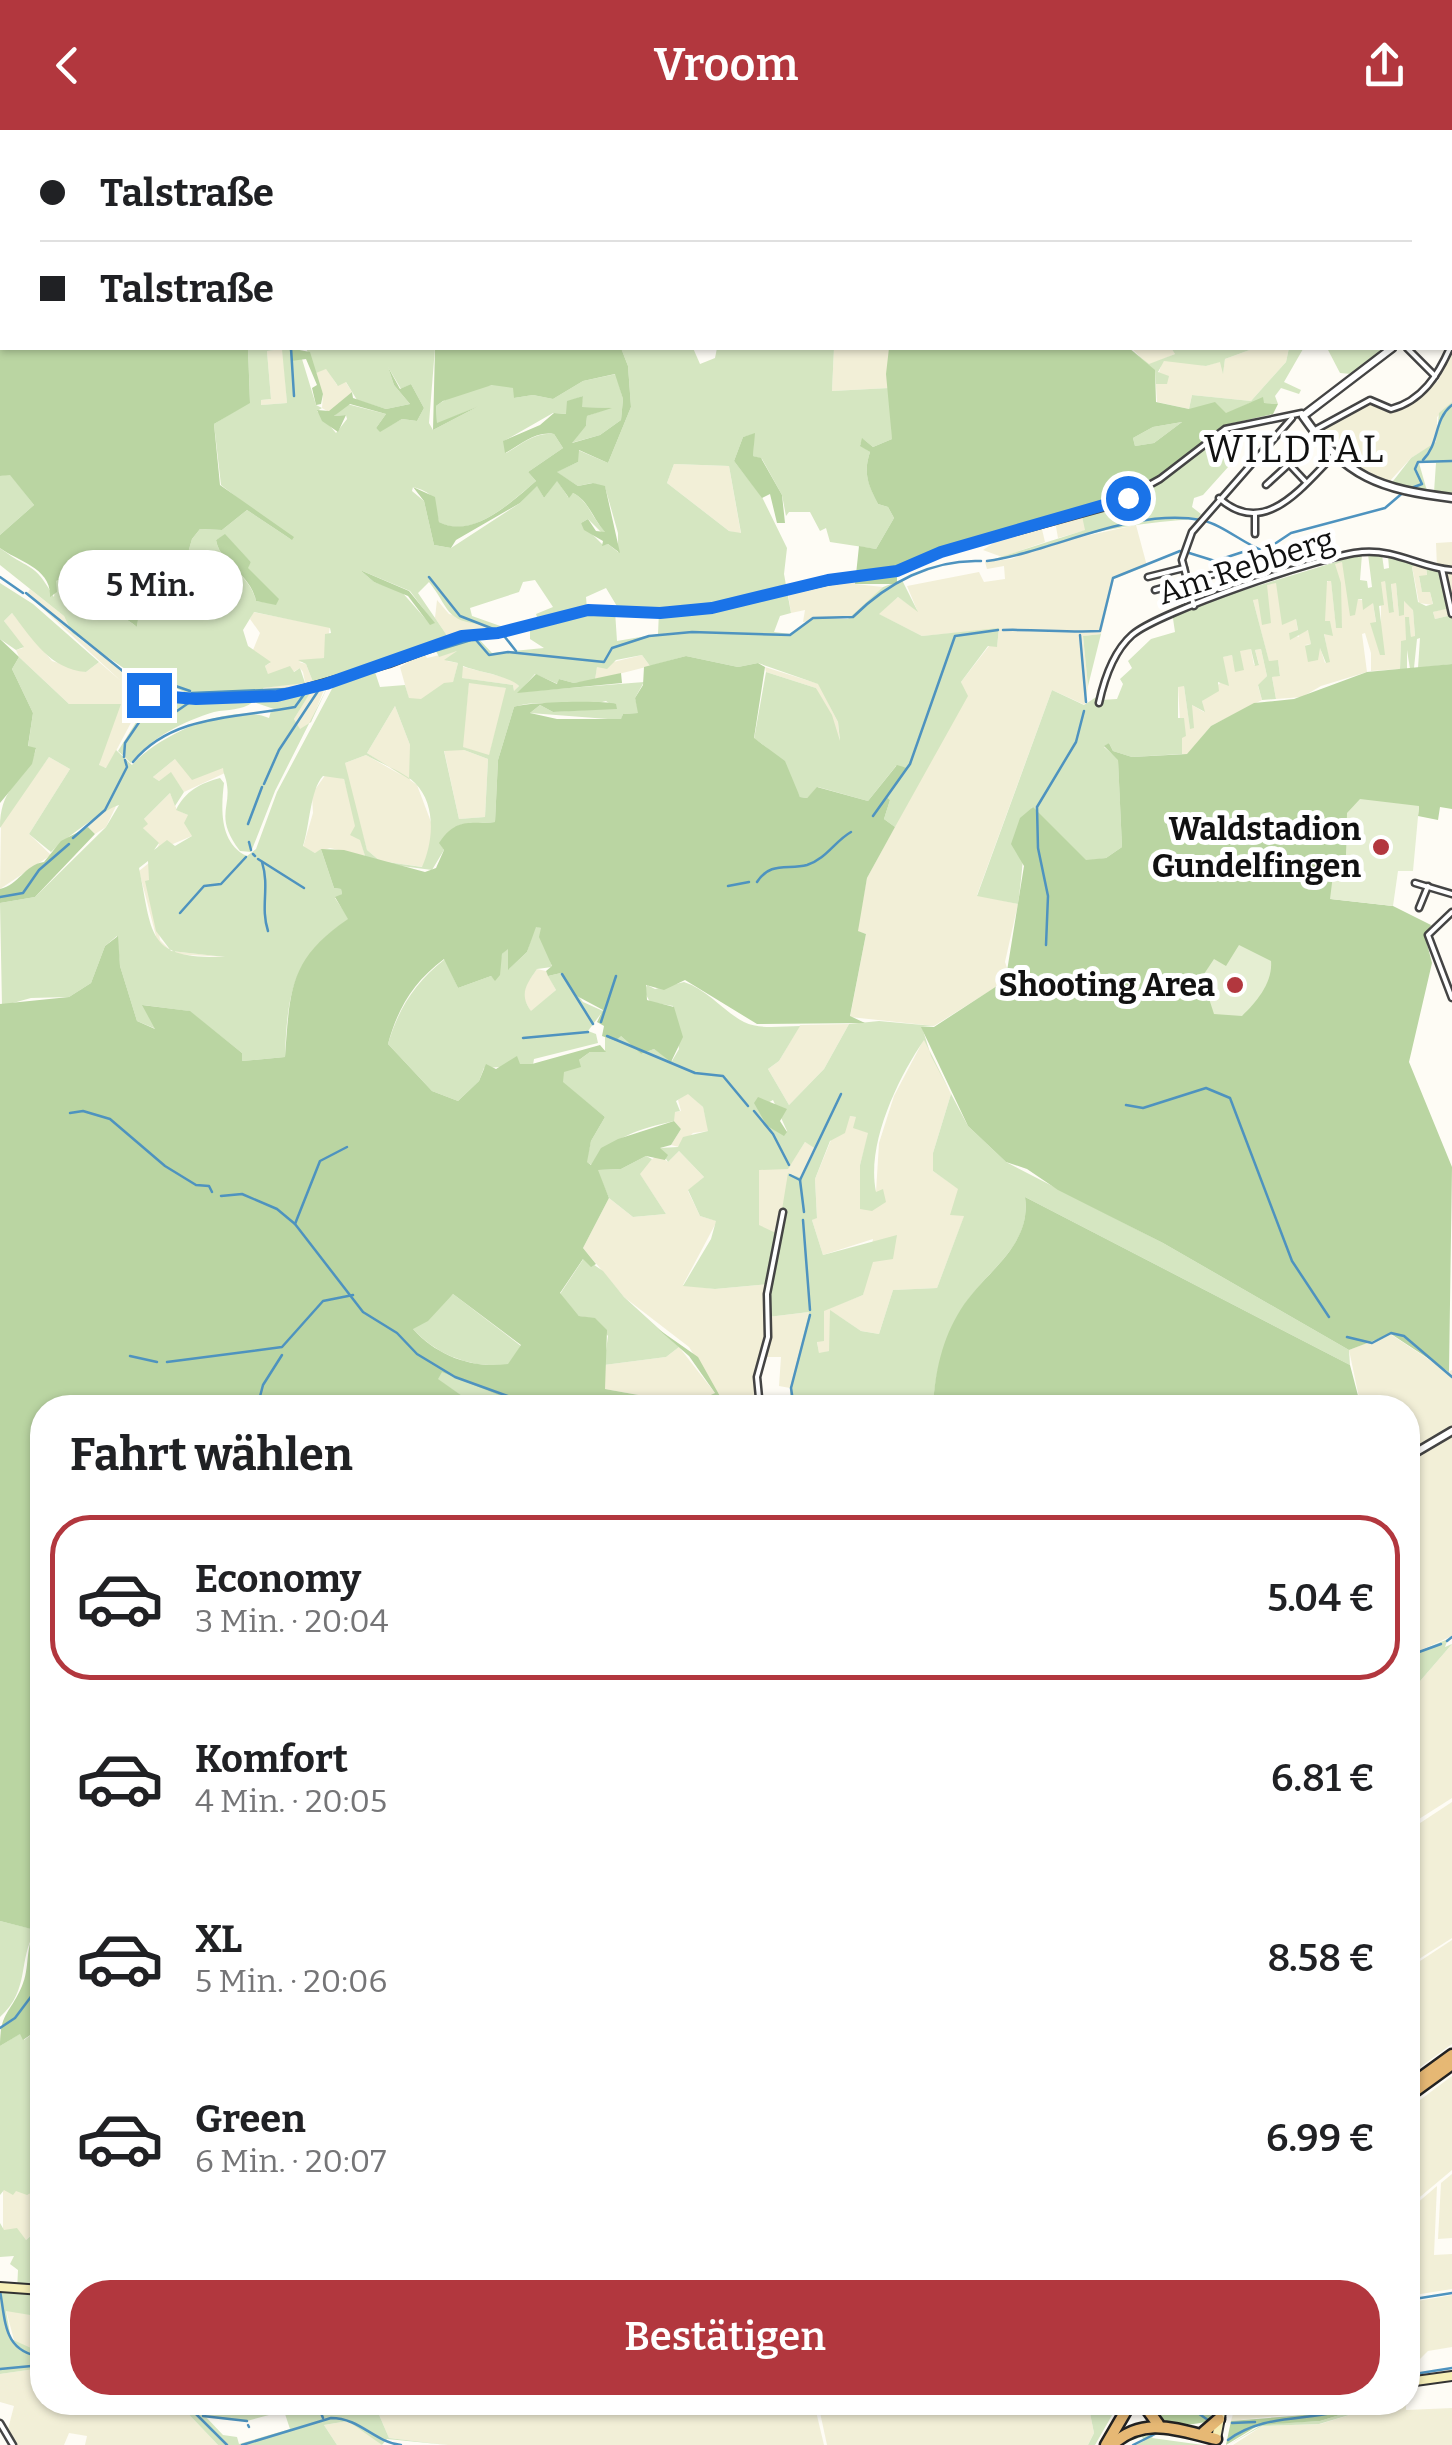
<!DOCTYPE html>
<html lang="de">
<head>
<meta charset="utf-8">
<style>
	:root { --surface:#fff; --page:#f2f2f2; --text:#202124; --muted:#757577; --line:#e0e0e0; --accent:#b2373e }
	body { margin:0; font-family:Bitter,serif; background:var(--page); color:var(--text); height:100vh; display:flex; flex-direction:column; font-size:38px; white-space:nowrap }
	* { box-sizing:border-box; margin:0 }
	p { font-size:32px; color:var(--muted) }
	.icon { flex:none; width:55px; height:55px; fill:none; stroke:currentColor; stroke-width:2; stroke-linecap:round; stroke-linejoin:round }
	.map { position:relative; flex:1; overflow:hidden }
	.drawer { position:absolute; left:30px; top:1265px; width:1390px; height:1020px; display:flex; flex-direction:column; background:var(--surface); border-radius:40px; box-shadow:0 2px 8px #0004 }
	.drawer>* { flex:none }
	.top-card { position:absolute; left:0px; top:0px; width:1452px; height:220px; box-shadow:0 2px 8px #0004; display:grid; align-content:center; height:220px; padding:0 40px; background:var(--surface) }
	.end { position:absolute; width:45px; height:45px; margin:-22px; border:12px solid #1a73e8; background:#fff; box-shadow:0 0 0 5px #fff }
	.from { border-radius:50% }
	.bubble { position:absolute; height:70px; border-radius:35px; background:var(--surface); box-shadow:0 2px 8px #0004; font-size:32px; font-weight:600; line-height:70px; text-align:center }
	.top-card b { display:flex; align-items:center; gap:35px; height:95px; font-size:38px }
	.top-card b+b { border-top:2px solid var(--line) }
	.top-card i { width:25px; height:25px; background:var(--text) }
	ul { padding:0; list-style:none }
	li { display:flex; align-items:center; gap:30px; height:165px; margin:0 20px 15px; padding:0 20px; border:5px solid transparent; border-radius:40px }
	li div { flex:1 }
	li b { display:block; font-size:38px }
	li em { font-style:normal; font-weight:600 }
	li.on { border-color:var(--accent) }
	li>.icon { width:90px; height:90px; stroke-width:1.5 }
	h2 { padding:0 40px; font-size:45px; line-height:120px }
	.button { display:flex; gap:20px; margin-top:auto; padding:20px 40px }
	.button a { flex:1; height:115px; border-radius:40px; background:var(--accent); color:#fff; font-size:40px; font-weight:600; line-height:115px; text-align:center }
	header { display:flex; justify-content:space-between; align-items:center; height:130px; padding:0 40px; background:var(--accent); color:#fff; font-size:45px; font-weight:600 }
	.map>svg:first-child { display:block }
	.farmland { fill:#f2efd7 }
	.green { fill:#d5e6c1; fill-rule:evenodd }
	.forest { fill:#bad5a2; fill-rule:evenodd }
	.pitch { fill:#e5eed2 }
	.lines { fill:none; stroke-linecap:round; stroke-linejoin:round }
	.stream { stroke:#4e93bf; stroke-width:2.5 }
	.minor-casing { stroke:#444; stroke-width:9 }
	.tertiary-casing { stroke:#444; stroke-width:11 }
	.secondary-casing { stroke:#333; stroke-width:12 }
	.trunk-casing { stroke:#222; stroke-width:15 }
	.minor { stroke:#fff; stroke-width:4 }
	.tertiary { stroke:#fff; stroke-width:6 }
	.secondary { stroke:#f6efb8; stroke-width:8 }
	.trunk { stroke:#e6b874; stroke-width:10 }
	.route { stroke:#1a73e8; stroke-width:12 }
	.poi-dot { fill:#b2373e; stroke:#fff; stroke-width:4 }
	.labels { text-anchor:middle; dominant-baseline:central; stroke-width:10; stroke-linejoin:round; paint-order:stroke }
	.street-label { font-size:32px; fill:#111; stroke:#fff }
	.poi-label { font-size:32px; font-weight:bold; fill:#111; stroke:#fff; text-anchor:end }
	.quarter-label { font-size:38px; letter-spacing:2.5px; fill:#111; stroke:#fff }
</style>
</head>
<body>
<header><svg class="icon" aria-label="back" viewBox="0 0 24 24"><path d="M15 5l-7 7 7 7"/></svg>Vroom<svg class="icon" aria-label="share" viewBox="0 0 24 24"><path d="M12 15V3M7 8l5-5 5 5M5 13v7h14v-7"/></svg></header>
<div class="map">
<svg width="1452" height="2315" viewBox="0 0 1452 2315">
	<rect width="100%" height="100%" fill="#fefcf5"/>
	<g class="farmland">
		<path d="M834 218 889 219V258L832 261Z"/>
		<path d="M1131 218H1171L1175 224 1149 235Z"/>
		<path d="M1255 218H1289L1286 232 1251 271 1192 265 1189 279 1157 272 1156 253 1162 232 1170 228 1206 236 1221 231 1223 243 1225 229Z"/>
		<path d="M283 219 287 273 261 275V270L271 269 267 221Z"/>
		<path d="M1452 221V272L1437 287V312L1411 328 1388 353 1349 330 1321 299 1370 272 1389 282 1408 277 1438 251Z"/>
		<path d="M326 238 337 255 345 251 352 262 329 282 322 278 323 264 314 243Z"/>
		<path d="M674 334 729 336 741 404 729 401 667 353Z"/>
		<path d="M1083 386 1086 400 1058 408 1055 391Z"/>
		<path d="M1041 395 1045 412 1002 427 983 420 1001 408Z"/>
		<path d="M1136 395 1147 436 1114 449 1101 504 1083 506 1088 556 1085 575 1052 560 977 765 1018 774 1005 832 1008 841 1001 854 934 896 850 887 866 804 857 801 867 748 966 565 961 552 989 516H997L999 499 922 506 878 484 898 467 917 480 907 456 979 442 984 452 1005 449 1004 436 987 439 985 432 1011 429 1053 413Z"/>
		<path d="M1452 412V485L1435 489 1433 482 1450 477 1437 437 1436 413Z"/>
		<path d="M1418 431 1426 434 1427 446 1419 447 1422 461 1430 462 1433 475 1419 473 1412 436Z"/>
		<path d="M1342 432 1354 476 1358 469 1373 473 1376 493H1371H1381V451H1385L1390 482H1394L1391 453H1396L1399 485 1403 470 1413 479 1415 507H1411L1409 488 1406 511H1401L1400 539 1371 541V523L1365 503 1362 504 1367 542 1321 556 1302 567 1276 569 1272 547 1280 545 1278 531 1269 532 1253 470 1266 455 1276 452 1292 490 1296 489 1298 501 1289 503 1299 507 1298 503 1309 500 1311 514 1305 515 1320 517 1325 533 1329 531 1324 503 1326 452 1331 450 1336 497H1342L1334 433Z"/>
		<path d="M856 449 855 454 883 457 853 487 803 492 805 480 791 483 788 463Z"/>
		<path d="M30 459 64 486 72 503 142 554 144 568 107 638 99 636 101 624 120 575 69 574 19 527 16 520 23 518 4 491 12 483 52 531 86 542 99 532 121 551 27 464Z"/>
		<path d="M437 470 449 484 485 494 486 504 448 507 435 488Z"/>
		<path d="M253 482 330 497 324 528 299 532 306 534 313 552 325 550 326 555 311 592 300 600 294 589 309 564 294 566 292 559 264 565 262 558 305 552 303 542 300 538 293 542 290 537 268 545 265 536 270 533 253 520 260 503 250 489Z"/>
		<path d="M1251 519 1254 535 1259 534 1255 520 1261 519 1267 546 1258 556 1262 570 1211 596 1188 624H1182L1178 556H1184L1190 598 1192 575 1204 582 1202 571 1222 551V527L1232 525 1236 542 1239 520Z"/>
		<path d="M457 521 447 531 458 533 453 553 421 570 409 569 400 537 424 522 427 528Z"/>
		<path d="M642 525 650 536 595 550 597 536Z"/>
		<path d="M460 536 511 549 519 556 514 562 513 555 461 548Z"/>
		<path d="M765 537 819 554 838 592 840 614 816 558 766 542Z"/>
		<path d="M469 552 507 558 489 626 462 617Z"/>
		<path d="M395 576 410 615V650L417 655 431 692 432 710 423 737 380 731 367 720 346 647 345 633 366 625 403 646 367 623Z"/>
		<path d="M444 620H464L488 629 485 687 459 689Z"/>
		<path d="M49 627 70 639 29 704 51 725 0 759 1 693Z"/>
		<path d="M175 629 223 638 225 643 184 662 171 643 159 651 153 647Z"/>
		<path d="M326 644 344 649 365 726 330 718 315 723 303 717 313 683 312 664Z"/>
		<path d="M170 663 177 680 188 685 192 706 156 721 159 714 143 698 144 689Z"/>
		<path d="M117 674 106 697 95 704 88 697 95 685Z"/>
		<path d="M149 733 160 810 171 821 226 827 173 824 157 810 139 741Z"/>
		<path d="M537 839 546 841 556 860 531 882 524 869V857Z"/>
		<path d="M849 894 824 939 789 975 768 939 779 931 800 895Z"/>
		<path d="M924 909 951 964 933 1023V1041L959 1059 965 1084 937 1158 893 1160 879 1204 861 1201 837 1185 829 1221 819 1224 817 1211 824 1210V1180L863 1165 873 1109 823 1125 812 1090 817 1087 815 1049 831 1010 850 986 857 987 869 1002 860 1035 876 1062 879 1013 894 966Z"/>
		<path d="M688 963 703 977 709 1001 693 1003 679 1017 671 1015 681 999 674 991V982L681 981 678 970Z"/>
		<path d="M805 1012 817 1018 802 1048 789 1043 778 1105 759 1096 758 1039 788 1038Z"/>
		<path d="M679 1021 704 1047 688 1061 700 1086 717 1091 683 1155 715 1159 769 1154 768 1187 809 1182 790 1258 779 1256 781 1227H761L759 1268 736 1277 733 1274 726 1277 689 1217 624 1167 583 1118 609 1068 633 1087 666 1084 639 1043 652 1029 659 1025 668 1032Z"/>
		<path d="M1390 1204 1448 1242 1452 1240V1506L1408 1526V1278L1361 1277 1349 1220Z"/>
		<path d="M679 1217 715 1263 707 1269 686 1277H640L630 1272 644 1266 605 1259 604 1235 666 1227Z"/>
		<path d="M1452 1514V1668L1408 1696V1565Z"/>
		<path d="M1452 1672V1808L1408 1836V1701Z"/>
		<path d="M1452 1810V1914L1408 1946V1839Z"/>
		<path d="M1452 1946V2040L1408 2077V1979Z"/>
		<path d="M1452 2044V2108L1438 2109 1441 2053Z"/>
		<path d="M1437 2056 1434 2125 1452 2124V2159L1408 2166V2081Z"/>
		<path d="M38 2059 42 2067V2102L33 2103 26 2110 3 2101V2060Z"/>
		<path d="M1452 2165V2217L1428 2221 1408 2241V2177L1412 2172Z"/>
		<path d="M6 2180 42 2187V2223L15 2214Z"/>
		<path d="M42 2238V2272L178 2273 218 2315H85L87 2306 69 2303 64 2315H13L7 2303 14 2276 0 2272V2244Z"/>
		<path d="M374 2273H814L824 2315H448L389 2308Z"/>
		<path d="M818 2273H1088L1094 2303 1088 2315H827Z"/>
		<path d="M1236 2273H1341L1343 2279 1231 2291Z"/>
		<path d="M1389 2273H1406V2280L1452 2278V2315H1233L1262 2296 1320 2294Z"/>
		<path d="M348 2291 361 2298 382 2315H337L324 2295Z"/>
	</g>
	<g class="green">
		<path d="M248 218H289L291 230 302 229 316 275 322 278 317 281 336 303 347 289 346 285 334 286 347 274 386 284 376 298 380 301 402 289 417 291 424 278 411 254 401 259 388 237 394 255 410 274 386 279 357 270 346 252 338 256 326 239 316 243 306 218H435L429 293 433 300 479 276 437 294 436 276C455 262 492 249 514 258V268L533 265 553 269 583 251 616 244 623 269 621 290 600 305 571 313 586 296 587 286 609 278 581 277 583 266 567 272V284L553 283 504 311 506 323C521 315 534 302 554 304L563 318 528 342 536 351C513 370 472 411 439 392 433 371 438 364 413 357L412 361 424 371 434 415 451 418 520 373 537 355 544 368 557 350 568 367 573 363C589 371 592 389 605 401L604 405 588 389 581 393 603 415 608 414 618 422V403L605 357 592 353 578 356 556 342 578 332V320L608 333 631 277 628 236 621 218H693L700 234 715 228 717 218H834L832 261 889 258 891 264 892 309 873 317 863 309 860 315 870 322C863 343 868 354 878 374L888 377 894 388 876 419 830 412 826 398 820 401 810 382H789L786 386 782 365 762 329 753 326 754 304 743 307 734 331 762 367 787 418 784 444 791 483 780 486 774 502 790 504 813 488 848 489 883 457 902 450 918 482 898 467 879 484 922 506 999 498 997 517 988 516 961 552 968 566 895 697 884 689 890 670 885 668 906 638 896 636 868 671 818 657 807 668 800 667C786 641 778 622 754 609L766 542 816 558 832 585 840 611 838 592 818 554 758 533 738 537 686 526 650 536 642 525 616 530 607 539 597 537 595 550 574 553 559 549 558 554 535 544 519 562 644 552 635 568 639 583 623 584 621 590 530 583 540 575 553 582 616 578 606 571C575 580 544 567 514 577L498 630 495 692C470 695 457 687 440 713L444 720 432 740 379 733 365 726 360 710 350 705 355 696 344 649 323 646C310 660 310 695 303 716L315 723 321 719 334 758 341 759 342 764 335 768 349 789C293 825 287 864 285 927L242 931V923L189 881 143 875 156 899 137 891 120 836 117 806 105 816 91 853 69 867 31 868 2 876 0 773 35 767 106 697 119 675C106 678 62 711 51 722L29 704 70 639 49 627 0 698C0 652 26 655 36 619L28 617 33 583 12 539 19 527 69 574H121L99 635 106 638 116 620 132 635C159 605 230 572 269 588L271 581 277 580 253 572C241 581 228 579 214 582 184 591 150 608 131 633L118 621 153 565 196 570 310 563 294 589 300 599 311 592 329 554 275 661 251 722 240 721C213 685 233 678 226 650 225 646 223 642 223 638L192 650 175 629 153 647 159 651 171 642 184 662 175 676 170 663 144 689 148 694 143 698 159 713 154 720 167 710 175 716 192 706 184 693 188 685 176 680C185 661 201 653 220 648L224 653C221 678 219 713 247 726L256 719 277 662 333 557 375 542 380 557 405 555 409 568 421 569 444 553 453 552 458 533 444 530 457 521 439 527 435 519 325 552H313L306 534 298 530 324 528 325 504 331 503 330 498 254 482 243 500 248 516 271 532 265 536 268 544 290 536 294 542 300 538 305 553 263 558 264 565 213 563 196 567 171 556 141 560 142 554 127 547 125 539 72 503 64 486 0 435V418C31 442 33 430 54 467L56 451 71 446C85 473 114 478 137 497L141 467 181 447 192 409 200 399 222 400 247 380 292 410 221 355 214 294 250 272ZM282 219 287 273 261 275V270L271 269 267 221ZM674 334 729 336 741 403 729 401 667 353ZM225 405 251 432 247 438 278 469 276 474 256 471C249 442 221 436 216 410ZM360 440 410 461 434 493 430 494 401 461 374 452ZM535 450 553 477 536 484 538 490 587 479 586 467 606 458 618 478 659 481 658 504 617 511 615 481 588 482 530 496V509L544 518 492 523 474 504 448 507 418 463 429 452C449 476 444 493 485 494L486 504 506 498 472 486 470 478 519 462 523 452ZM463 536C478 542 507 545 519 556L514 561 513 555 462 548ZM469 553 506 558 489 625 463 617ZM395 576 410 615 409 649 367 623ZM464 620 488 629 485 687 459 689 444 621ZM366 625C381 634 403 641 415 653 437 675 433 713 422 737L380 731 367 720 345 633ZM148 731 149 750 145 751 156 801 171 821 225 827C146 829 153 806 139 738Z"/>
		<path d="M1129 218 1149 234 1175 224 1171 218H1255L1225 229 1223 244 1220 232 1206 236 1164 231 1158 242 1169 246 1167 254H1156L1157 272 1155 241Z"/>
		<path d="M1289 218 1303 219 1284 252 1301 260 1299 264 1281 258 1275 266 1278 274 1252 272 1226 284 1189 279 1192 265 1251 271 1286 232Z"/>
		<path d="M1327 218H1388L1351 244 1340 243Z"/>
		<path d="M1452 272V372L1451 366 1434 362 1436 333H1419L1427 361 1390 355 1411 328 1436 312 1439 283Z"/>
		<path d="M1182 292 1154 313 1135 316 1133 308 1153 297Z"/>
		<path d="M1216 304 1238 326 1203 365 1194 368 1192 377 1201 384 1197 389C1147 392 1100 399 1052 414 1029 421 1010 429 985 432L1085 400 1082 386 1000 405 1159 348Z"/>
		<path d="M10 344 34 375 0 405V346Z"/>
		<path d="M1362 424 1360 450 1367 451 1368 458 1372 457 1368 424 1382 425 1384 439 1389 438 1388 426 1418 431 1412 437 1418 472 1426 476 1433 474 1430 462H1422L1419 446 1427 445 1426 434 1442 439 1450 478 1433 482 1435 489 1452 485V534L1418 538 1420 508 1417 509 1414 538 1410 539 1407 520V539H1400L1401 511 1406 510 1405 487H1409L1411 507 1415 506 1413 480 1404 471V485L1399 486 1396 453 1391 454 1394 482 1389 483 1385 451 1381 452 1384 475 1379 476 1385 525H1380L1370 493 1376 492 1373 473 1363 480 1362 469H1358L1355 485 1350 486 1342 432 1335 434 1341 453 1342 498H1336L1331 451H1327L1325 491H1330L1333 506 1324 504 1330 532 1326 533 1320 518 1318 530 1308 532 1305 516 1311 514 1308 500 1290 510 1289 503 1298 500 1296 489 1282 495 1276 453 1267 455 1271 493 1262 495 1258 469 1253 470 1269 531 1278 530 1280 546 1272 547 1276 569 1262 570 1258 555 1267 546 1261 519 1255 520 1259 535 1255 536 1251 519 1240 521 1244 540 1235 542 1232 525 1223 527 1229 556 1218 552 1219 561 1202 571 1205 582 1192 575 1194 598 1190 599 1184 556 1178 557V588H1184L1186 606 1182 608V624L1132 627 1113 621 1109 613 1104 617 1118 629 1122 717 1106 728 1086 731 1032 677C1023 711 1023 740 1018 774L977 766 1052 560 1084 575 1101 564V570L1117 569 1123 554 1120 549 1132 538 1128 531 1151 509 1175 502 1172 482Z"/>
		<path d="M0 453 33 474 99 532 86 542C50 539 33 510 12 483L4 491 24 517 16 520 0 509Z"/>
		<path d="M1101 504 1088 556 1083 506Z"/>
		<path d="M535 796 541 798 552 837 537 839C526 855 519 864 531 881L556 860 548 846 561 843 583 872 603 881 588 901 596 904 598 913 534 929 533 935 484 938 479 951 458 971 432 961 388 914C398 880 414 853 445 829L458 858 491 846 495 850 502 824 508 818 509 839 527 822Z"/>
		<path d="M684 852C708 860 723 881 744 892 760 900 782 896 800 896L779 931 768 939 789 975 824 939 849 894 879 891 934 896 922 897 931 926 968 996 1006 1032 1163 1113 1349 1220 1350 1235 1025 1067C1031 1113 995 1134 970 1167 947 1197 935 1239 933 1277H790V1258L809 1182 768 1187 769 1154 715 1159 683 1156 711 1109 716 1091 700 1086 688 1060 704 1047 679 1021 668 1032 659 1018 678 1017 683 1007 708 1001 703 977 688 964 676 971 680 981 675 982 674 991C636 1000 616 1005 592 1035L586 1032 591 1011 605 987 563 953V942L590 922H605V907L615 911 620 905 641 924 654 919 672 931 679 919 673 876 650 872 644 861 647 855 655 859ZM924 910 951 964 933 1023V1041L958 1059 950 1085 964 1086 937 1158 893 1160 879 1204 861 1201 830 1180 829 1221 819 1223 817 1212 824 1211V1181L863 1165 873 1132 893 1129 897 1105 823 1125 812 1090 817 1088 815 1049 830 1011 845 1003 850 986 856 987 853 998 868 1003 860 1035V1079L872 1081 886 1072 883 1059 876 1062C866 1014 898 948 924 910ZM773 970 787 1001 784 1005 767 996 759 978ZM805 1012 816 1019 802 1048 788 1043 778 1104 759 1095V1040L788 1039Z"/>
		<path d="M646 1026 652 1029 640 1044 666 1084 633 1087 609 1068 597 1040 621 1039Z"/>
		<path d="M584 1128 603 1141 624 1167 679 1217 666 1227 604 1235 608 1206 595 1189 579 1186 560 1164Z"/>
		<path d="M453 1164 521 1216 508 1235C472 1238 437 1226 412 1198Z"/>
		<path d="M441 1241 528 1277H478L437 1249Z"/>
		<path d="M1448 1509 1445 1517 1452 1514 1408 1565V1526Z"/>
		<path d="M0 1791 36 1800C17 1830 31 1859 0 1887Z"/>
		<path d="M42 1897V2067L38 2059 27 2065 16 2061 13 2065 4 2060 0 2065V1916L21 1903 24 1910Z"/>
		<path d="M0 2093 4 2100 17 2098 26 2110 36 2101 42 2102V2187L6 2181 11 2209 42 2223V2238L0 2244V2160L17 2161 18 2140 10 2134 14 2126 0 2127Z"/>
		<path d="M329 2272 374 2273 389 2308 448 2315 387 2309 382 2315 348 2291 324 2295 337 2315H218L178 2273ZM284 2281 290 2299 239 2314 237 2307 223 2305 205 2286 247 2291Z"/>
		<path d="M1088 2273H1119L1095 2315H1088L1094 2303Z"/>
		<path d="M1379 2273H1389L1319 2294 1262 2296 1228 2315 1263 2294 1320 2291Z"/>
		<path d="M1150 2298 1211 2311 1212 2315 1156 2301 1152 2308 1203 2315H1136L1144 2311 1142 2307 1116 2315Z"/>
	</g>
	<g class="forest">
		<path d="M0 0H627L2 2V218H248L250 273 214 294 220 355 294 407 292 410 247 380 222 400 200 399 192 409 181 447 141 468 137 497C114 478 85 473 71 446L56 451 57 462 50 467C52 438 17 431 0 418V405L34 375 10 345 0 346Z"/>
		<path d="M752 0H1357L755 2Z"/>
		<path d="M289 218 310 222 323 264 321 274 316 275 312 258 317 255 306 229 291 231Z"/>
		<path d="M435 218H621L628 236 631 277 608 333 579 320 578 332 557 342 578 356 593 353 605 356 620 423 608 414 602 416 603 411 584 400 581 393 588 389 596 401 605 402C593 389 589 371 573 363L569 368 557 351 544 368 537 356 520 373 456 410 451 418 434 415 424 371 413 357 435 367 439 392C472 410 513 371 536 351L528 342 563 318 554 304C534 301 521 315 505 323L503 311 540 295 554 283 566 284 567 271 583 266 582 277 612 278 587 286 586 296 572 313 600 305 621 290 623 269 615 244 583 251 553 269 533 265 514 268 513 258 492 255 443 271 436 276 437 293 479 276 433 300Z"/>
		<path d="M889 218H1129L1155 240 1156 272 1189 279 1215 272 1226 283 1263 267 1264 273 1278 274 1273 284 1229 294 1159 348 1113 374 941 420 897 443V454H855L859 416 876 419 894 388 888 377 878 374C868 355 863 343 870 322L860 316 862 308 873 317 892 309 886 244ZM1182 292 1154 313 1135 316 1133 308 1153 297Z"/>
		<path d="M388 237 400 259 411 254 424 278 417 291 402 289 380 302 376 298 386 284 350 274 334 286 346 285 338 302 322 291 317 280 329 281 352 262 353 268 386 279 410 274 394 255Z"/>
		<path d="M755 303 753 326 761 328 782 365 785 393H777L770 364 762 368 734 331 743 307Z"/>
		<path d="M225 404 251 432 248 438 279 469 276 475 256 471C250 442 221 436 216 410Z"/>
		<path d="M360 440 409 461 435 493 430 495 408 466 374 452Z"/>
		<path d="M0 509 19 527 12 539 33 583 28 616 36 618 32 634 0 673Z"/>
		<path d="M686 526 738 537 758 533 765 537 754 608 785 631 800 667 807 668 817 657 868 671 897 635 907 638 886 667 890 670 884 689 895 697 867 748 858 801 866 804 850 886 865 893 757 894 685 850 664 860 646 855 647 870 674 877 683 907 671 932 654 919 641 924 621 906 615 911 602 906 604 896 597 892 603 880 575 865 561 843 548 846 546 841 552 836 539 807 541 798 536 797 527 822 508 840V819L502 824 500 845 495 851 491 846 458 858 444 829C413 852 397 880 388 914L432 961 458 971 479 951 486 934 496 939 517 926 520 934H532L600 915 606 922H590L579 930 581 937 564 942 563 952 605 987 591 1011 587 1032 591 1035 601 1018 618 1009 674 991 681 999 671 1015 660 1018 668 1025 665 1030 646 1026 621 1039 598 1040 609 1068 583 1118 596 1134 591 1137 583 1129 560 1163 579 1186 595 1188 607 1200 605 1259 644 1266 631 1272 640 1277H528L442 1242 438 1249 478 1277 42 1278V1897L23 1910 20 1904 0 1916C0 1882 10 1884 22 1856 30 1838 25 1819 35 1800L0 1791V874L69 867 91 853 105 816 118 806 120 836 137 891 155 899 142 875 190 881 242 923V931L285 927C290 860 289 829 348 789L335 767 342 764 341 759 334 758 321 719 344 720 425 742 436 738 444 720 439 713C457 686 471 695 495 692L498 630 514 577C529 572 602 570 616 574L617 579 553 582 540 575 530 583 557 589H621L623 584 638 583 635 568 643 555 644 537ZM453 1164 521 1215 508 1234C473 1239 437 1226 413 1199L428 1191Z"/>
		<path d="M1452 534V679L1440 677 1438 690 1418 686 1419 676 1348 707 1346 728 1341 733 1331 769 1393 776 1431 795 1425 806 1432 833 1409 932 1452 1037 1449 1242 1391 1204 1349 1220 1163 1113 1058 1060 1027 1039 1006 1032 968 996 921 897H934L1000 854 1007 841 1024 736 1011 714 1020 688 1033 677 1086 730 1106 728 1122 717 1118 630 1104 616 1109 613 1113 621 1132 627 1187 624 1211 596 1254 573 1294 569 1367 542Z"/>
		<path d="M621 543 622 553 517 563 536 544 557 554 559 549 574 553Z"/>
		<path d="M88 697 95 704 35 767 0 773V759C19 755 24 735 44 732L61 711Z"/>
		<path d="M758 967 787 979 780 991 787 1002 784 1006 767 996 754 973Z"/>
		<path d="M1025 1067 1350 1235 1361 1277H933C935 1242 942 1209 961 1179 985 1141 1032 1117 1025 1067Z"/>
		<path d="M658 1199 698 1227 726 1277H686L715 1263 689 1226Z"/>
		<path d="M1361 2272 1379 2273 1320 2291 1259 2295 1226 2315 1231 2291 1330 2283Z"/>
		<path d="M1149 2273H1218L1208 2291C1186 2298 1158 2296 1149 2273Z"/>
	</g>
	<g class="pitch">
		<path d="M1360 669 1419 676 1413 741H1398L1393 776 1330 769 1334 737 1346 728 1347 683Z"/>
		<path d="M1239 815 1271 831C1273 852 1257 872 1242 886L1214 884 1202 847 1214 829 1226 836Z"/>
	</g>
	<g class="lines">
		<g class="stream">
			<path d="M95 0 101 2"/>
			<path d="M166 2 168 0"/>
			<path d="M247 2V0"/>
			<path d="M291 218 294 266"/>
			<path d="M1423 330C1440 313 1433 290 1452 275"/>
			<path d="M1186 422 1215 431 1255 418"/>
			<path d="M987 431C1053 422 1132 377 1201 390 1224 395 1243 414 1264 421L1291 403 1385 378 1406 360 1422 354 1415 339 1418 332 1452 331"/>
			<path d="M0 447 23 463"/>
			<path d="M429 447 460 486 501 502 516 521"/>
			<path d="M26 463 145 559 167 553 190 561"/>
			<path d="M1003 500C1037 499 1069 503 1100 501L1113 448 1180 421"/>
			<path d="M1080 505 1086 572"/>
			<path d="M299 562 471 510H476L489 525 508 522 604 532 612 518 649 506 692 502 790 505 813 488 853 487C887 453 932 429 981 431"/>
			<path d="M192 563 287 559"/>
			<path d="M124 627 125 613 144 585 177 581 190 572"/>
			<path d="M133 632C172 584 238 588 295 577L305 563"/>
			<path d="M264 654 279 620 318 561"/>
			<path d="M873 686 910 634 955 506 998 500"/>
			<path d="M248 694 262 657"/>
			<path d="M73 708 105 680 127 637 125 630"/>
			<path d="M249 712 251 720"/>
			<path d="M253 724 255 726"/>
			<path d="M258 729 304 758"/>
			<path d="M262 732C270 758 260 776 268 801"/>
			<path d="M757 752C770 731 788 740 807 735 826 729 835 711 851 702"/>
			<path d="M728 756 749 752"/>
			<path d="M0 767 23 763 39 740 69 714"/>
			<path d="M180 783 204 756 221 754 246 727"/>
			<path d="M1046 815 1048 766 1038 718 1037 677 1076 612 1084 581"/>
			<path d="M562 844 593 894"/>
			<path d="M601 892 616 846"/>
			<path d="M607 906 695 943 723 946 748 976"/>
			<path d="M523 908 588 902"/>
			<path d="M1126 975 1143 978 1206 958 1230 968 1292 1131 1329 1187"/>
			<path d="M754 981 773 1004 789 1035"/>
			<path d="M70 983 83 981 110 989 165 1036 196 1055 209 1056 212 1062"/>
			<path d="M790 1045 800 1050 804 1082"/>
			<path d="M800 1050 841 964"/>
			<path d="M221 1066 242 1064 277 1079 295 1094 363 1182 397 1203 417 1224 455 1247 541 1278"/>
			<path d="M803 1090 810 1180"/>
			<path d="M295 1094 320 1031 347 1017"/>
			<path d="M1347 1207 1372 1213 1391 1203 1404 1206 1452 1247"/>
			<path d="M130 1226 157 1232"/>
			<path d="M167 1232 282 1217 323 1171 353 1165"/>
			<path d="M257 1278 263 1255 282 1225"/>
			<path d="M794 1278 791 1258 810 1185"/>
			<path d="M1447 1511 1452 1507"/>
			<path d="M1408 1526 1441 1514"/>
			<path d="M0 1898 15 1888 42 1852"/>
			<path d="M0 2161C6 2193 3 2221 42 2227"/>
			<path d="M1408 2170 1452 2163"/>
			<path d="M0 2239 42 2235"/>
			<path d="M1408 2245 1452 2238"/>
			<path d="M184 2272 227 2315"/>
			<path d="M1182 2272 1208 2290"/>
			<path d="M203 2286 247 2291"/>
			<path d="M323 2288 321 2283 334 2272"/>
			<path d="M1232 2293 1255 2292"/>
			<path d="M248 2295 249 2297"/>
			<path d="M1166 2303 1198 2309"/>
			<path d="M1228 2310C1270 2279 1319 2295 1368 2272"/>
			<path d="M242 2315 331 2288C360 2288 374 2312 401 2315"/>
			<path d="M1133 2315 1159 2302"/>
		</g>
		<g class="minor-casing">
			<g id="minor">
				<path d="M1371 2 1374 0"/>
				<path d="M1450 36 1452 34"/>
				<path d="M1450 68 1452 70"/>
				<path d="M1450 131 1452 132"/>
				<path d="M1450 149H1452"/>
				<path d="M1450 168 1452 169"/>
				<path d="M1407 218 1435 246"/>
				<path d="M1315 300 1370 270 1391 279C1422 271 1438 245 1450 218"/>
				<path d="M1266 355 1289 334 1305 351"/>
				<path d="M1219 368C1264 409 1302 357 1333 326"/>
				<path d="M1255 385V404"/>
				<path d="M1442 439 1452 484"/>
				<path d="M1148 447 1184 438"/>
				<path d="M1155 460 1215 444"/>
				<path d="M1194 476 1182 430 1192 402 1292 288"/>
				<path d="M149 565 196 569 277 566 389 534 462 506 498 503 588 480 660 483 711 478 828 451 897 441 941 422 1113 375 1160 349 1225 299 1302 283"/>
				<path d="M1099 573C1104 550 1114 521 1132 505 1158 482 1325 425 1362 422 1396 419 1421 438 1452 440"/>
				<path d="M1415 753 1452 764"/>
				<path d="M1419 778 1428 756"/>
				<path d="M1452 782 1428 805 1452 868"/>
				<path d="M760 1278 757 1247 768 1207 767 1164 783 1082"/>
				<path d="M0 2293 13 2315"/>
			</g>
		</g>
		<g class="tertiary-casing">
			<g id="tertiary">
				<path d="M1450 82 1452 76"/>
				<path d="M1392 218 1303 286C1346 348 1380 359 1452 368"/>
				<path d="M1408 1327 1452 1301"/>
			</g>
		</g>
		<g class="secondary-casing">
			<g id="secondary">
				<path d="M0 2157 42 2160"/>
				<path d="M1408 2252 1452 2246"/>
				<path d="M1216 2309 1223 2272"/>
			</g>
		</g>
		<g class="trunk-casing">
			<g id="trunk">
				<path d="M1408 1957 1452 1925"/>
				<path d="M1408 1966 1452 1934"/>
				<path d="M1142 2272 1158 2294"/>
				<path d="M1204 2302 1219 2289"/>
				<path d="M1106 2315 1131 2272"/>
				<path d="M1112 2315C1144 2285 1178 2300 1216 2309"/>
			</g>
		</g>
		<use href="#minor" class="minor"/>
		<use href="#tertiary" class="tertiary"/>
		<use href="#secondary" class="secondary"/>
		<use href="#trunk" class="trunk"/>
	</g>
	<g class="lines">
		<path class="route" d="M149 565 196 569 277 566 326 554 462 506 498 503 588 480 660 483 712 478 828 450 897 441 941 422 1128 368"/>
	</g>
	<g class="poi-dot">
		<circle cx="1381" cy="717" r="10"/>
		<circle cx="1235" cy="855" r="10"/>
	</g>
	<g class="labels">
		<g class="street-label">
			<text transform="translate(1246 436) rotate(-18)">Am Rebberg</text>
		</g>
		<g class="poi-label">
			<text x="1361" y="699">Waldstadion<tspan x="1361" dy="37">Gundelfingen</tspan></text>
			<text x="1215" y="855">Shooting Area</text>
		</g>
		<g class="quarter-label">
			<text x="1295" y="319">WILDTAL</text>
		</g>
	</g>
</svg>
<i class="end from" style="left:1128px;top:368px"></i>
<i class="end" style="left:149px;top:565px"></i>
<div class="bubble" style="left:58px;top:420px;width:185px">5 Min.</div>
<div class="top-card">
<b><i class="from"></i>Talstraße</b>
<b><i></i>Talstraße</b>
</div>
<section class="drawer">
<h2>Fahrt wählen</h2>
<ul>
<li class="on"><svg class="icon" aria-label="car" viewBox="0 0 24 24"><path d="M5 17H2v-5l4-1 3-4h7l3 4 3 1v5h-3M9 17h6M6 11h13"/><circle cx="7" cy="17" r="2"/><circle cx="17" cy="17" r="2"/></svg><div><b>Economy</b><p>3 Min. · 20:04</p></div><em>5.04 €</em></li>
<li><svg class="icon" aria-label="car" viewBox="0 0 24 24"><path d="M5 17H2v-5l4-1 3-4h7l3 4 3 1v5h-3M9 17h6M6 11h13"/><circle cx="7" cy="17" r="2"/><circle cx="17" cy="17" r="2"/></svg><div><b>Komfort</b><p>4 Min. · 20:05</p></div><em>6.81 €</em></li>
<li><svg class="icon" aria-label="car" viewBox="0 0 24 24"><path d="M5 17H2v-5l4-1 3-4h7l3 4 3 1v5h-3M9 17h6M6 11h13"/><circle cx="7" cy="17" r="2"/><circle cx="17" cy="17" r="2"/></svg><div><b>XL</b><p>5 Min. · 20:06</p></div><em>8.58 €</em></li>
<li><svg class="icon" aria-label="car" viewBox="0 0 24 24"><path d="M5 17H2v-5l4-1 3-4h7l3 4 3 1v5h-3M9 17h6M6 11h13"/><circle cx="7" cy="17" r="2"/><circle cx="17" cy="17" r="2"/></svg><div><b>Green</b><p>6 Min. · 20:07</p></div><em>6.99 €</em></li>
</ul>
<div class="button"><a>Bestätigen</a></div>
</section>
</div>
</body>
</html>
